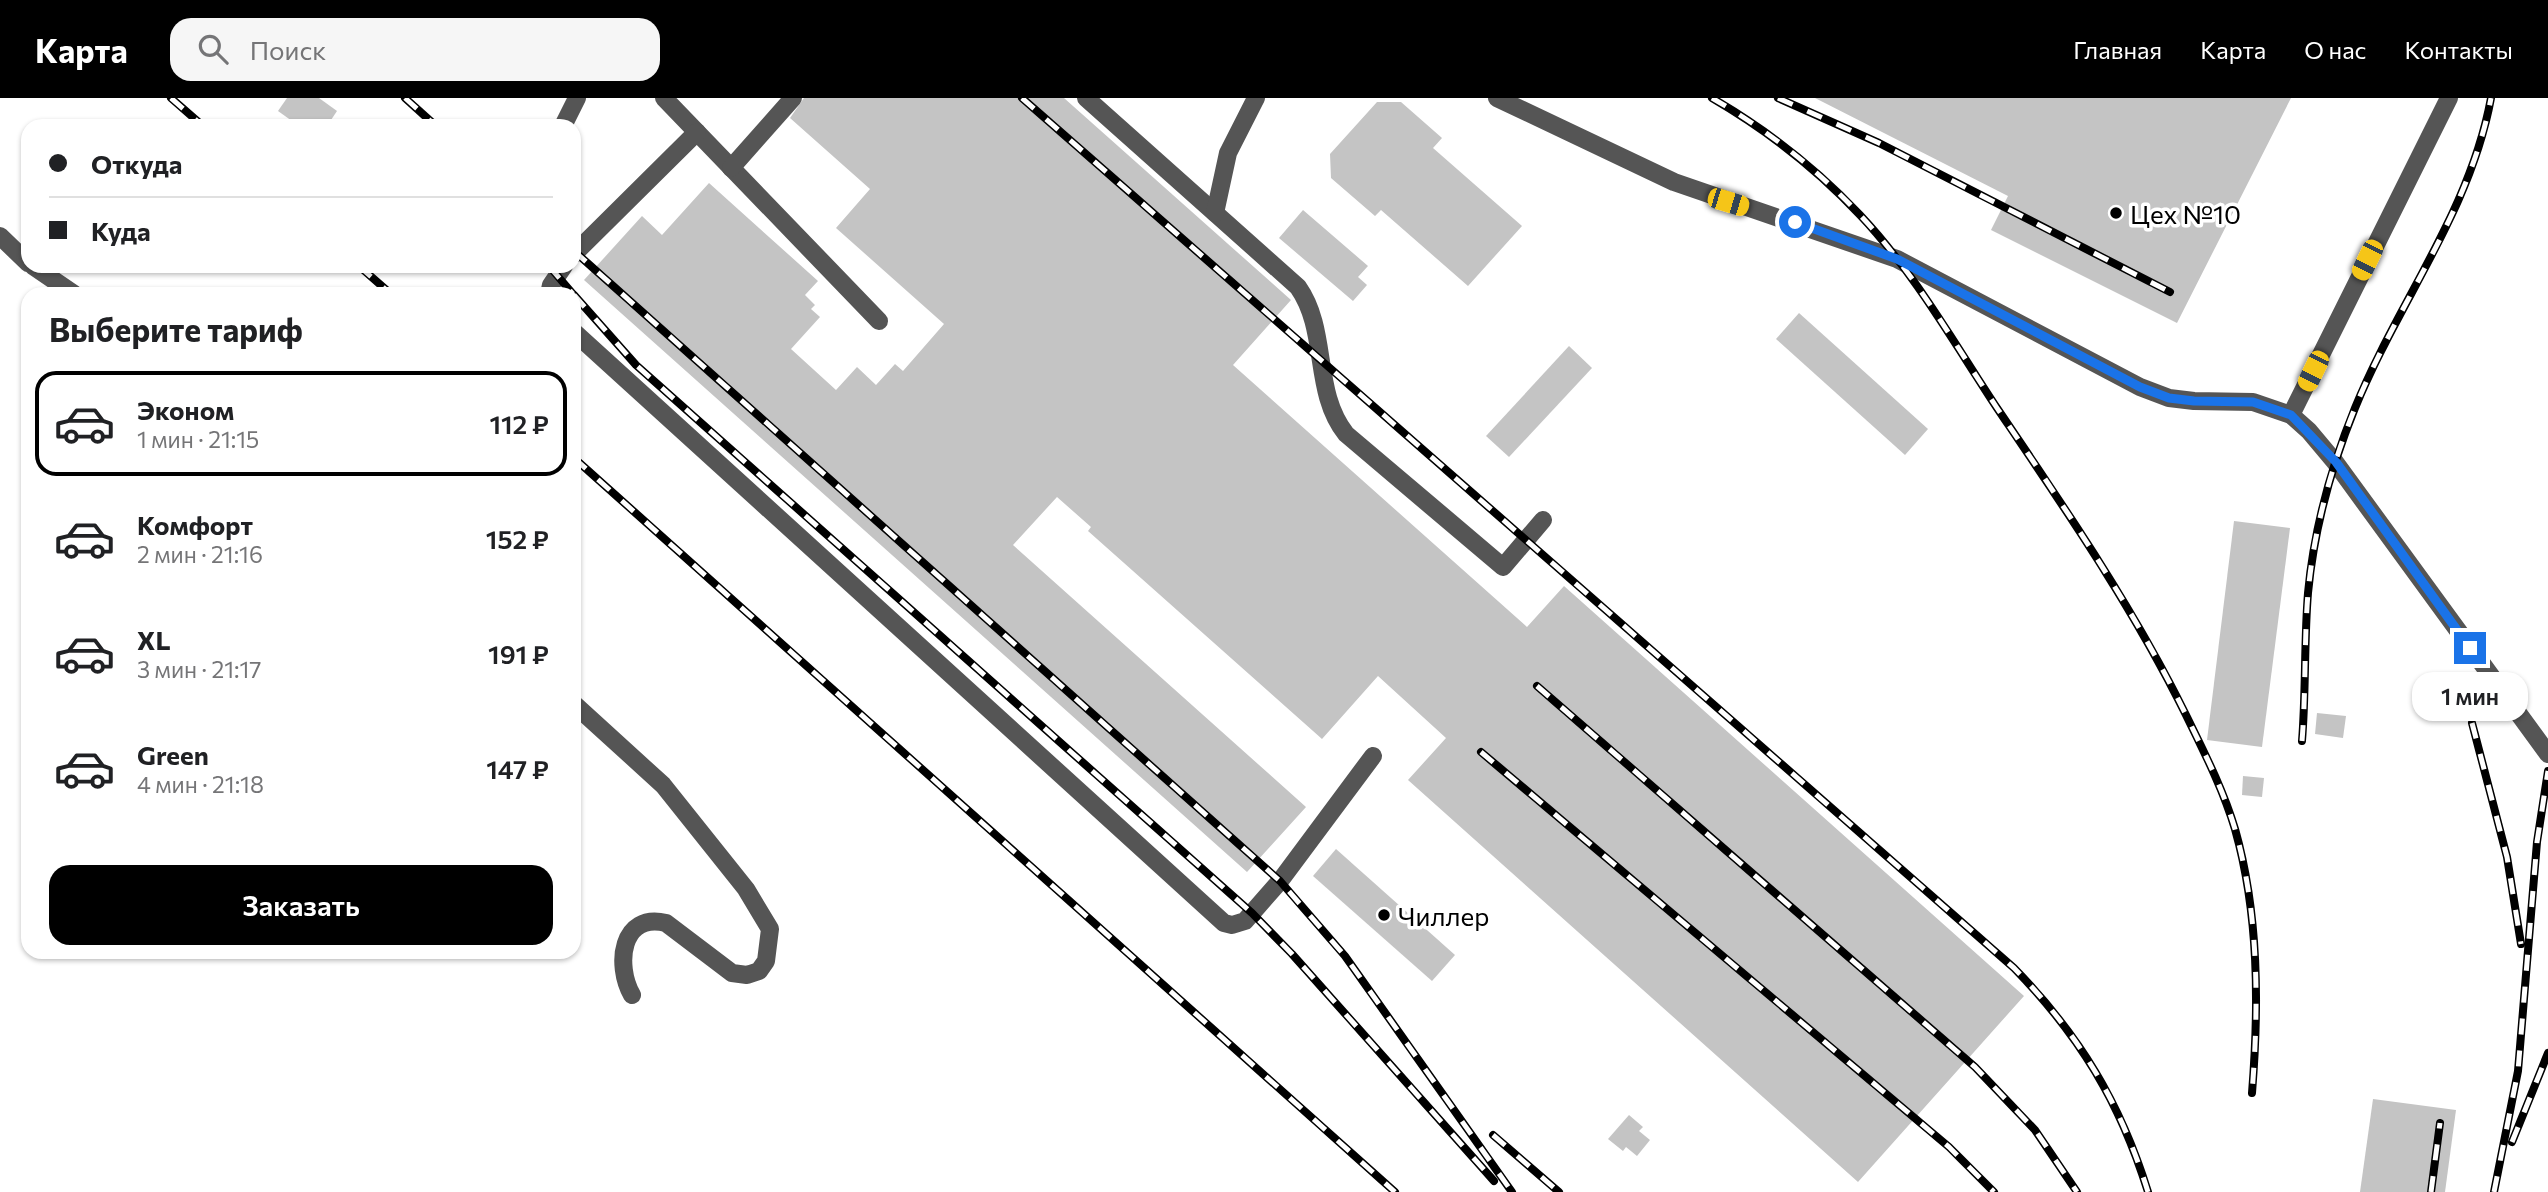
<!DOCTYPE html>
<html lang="ru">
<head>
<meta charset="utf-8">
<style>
	:root { --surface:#fff; --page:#f6f6f6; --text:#202124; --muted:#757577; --line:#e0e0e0; --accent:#000 }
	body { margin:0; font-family:Commissioner,sans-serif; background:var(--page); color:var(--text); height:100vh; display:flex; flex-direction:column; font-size:26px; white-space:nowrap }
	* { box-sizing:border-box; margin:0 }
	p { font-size:23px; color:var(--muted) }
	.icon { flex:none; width:38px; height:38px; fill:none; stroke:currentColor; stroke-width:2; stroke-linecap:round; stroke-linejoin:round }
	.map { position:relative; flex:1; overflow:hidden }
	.drawer { position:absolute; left:21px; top:189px; width:560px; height:672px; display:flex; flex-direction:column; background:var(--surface); border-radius:21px; box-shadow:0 2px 5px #0004 }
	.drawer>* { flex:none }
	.guide { position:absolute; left:21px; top:21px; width:560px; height:154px; border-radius:21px; box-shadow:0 2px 5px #0004; display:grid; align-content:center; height:154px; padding:0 28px; background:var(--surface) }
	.end { position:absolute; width:32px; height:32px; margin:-16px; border:9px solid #1a73e8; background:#fff; box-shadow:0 0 0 4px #fff }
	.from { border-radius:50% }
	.bubble { position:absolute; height:49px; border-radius:21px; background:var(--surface); box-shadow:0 2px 5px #0004; font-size:23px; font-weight:600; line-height:49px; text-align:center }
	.car { position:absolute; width:21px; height:42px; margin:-21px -10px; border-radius:9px; box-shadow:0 0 5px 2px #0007; background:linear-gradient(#f5c518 24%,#345 0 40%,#f5c518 0 76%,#345 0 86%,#f5c518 0) }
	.guide b { display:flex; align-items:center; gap:24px; height:66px; font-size:26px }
	.guide b+b { border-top:2px solid var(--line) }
	.guide i { width:18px; height:18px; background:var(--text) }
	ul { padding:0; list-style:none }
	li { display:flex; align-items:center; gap:21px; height:105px; margin:0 14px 10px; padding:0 14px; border:4px solid transparent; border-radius:21px }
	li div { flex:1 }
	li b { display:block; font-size:26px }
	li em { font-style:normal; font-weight:600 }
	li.on { border-color:var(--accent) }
	li>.icon { width:63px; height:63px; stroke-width:1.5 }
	h2 { padding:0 28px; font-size:32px; line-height:84px }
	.primary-button { display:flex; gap:14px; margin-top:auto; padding:14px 28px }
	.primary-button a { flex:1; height:80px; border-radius:21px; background:var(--accent); color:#fff; font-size:28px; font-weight:600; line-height:80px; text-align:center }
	header { display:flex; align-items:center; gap:42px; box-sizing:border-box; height:98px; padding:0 35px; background:var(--accent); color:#fff }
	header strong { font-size:33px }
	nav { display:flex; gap:38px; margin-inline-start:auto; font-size:24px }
	.search { width:490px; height:63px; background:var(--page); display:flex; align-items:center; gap:18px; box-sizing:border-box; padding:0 24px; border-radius:21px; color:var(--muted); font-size:26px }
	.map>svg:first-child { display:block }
	.building { fill:#c4c4c4 }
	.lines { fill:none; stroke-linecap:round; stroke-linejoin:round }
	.minor { stroke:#555; stroke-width:18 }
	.rail-casing { stroke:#000; stroke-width:8 }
	.rail { stroke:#fff; stroke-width:5; stroke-dasharray:16; stroke-linecap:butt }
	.route { stroke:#1a73e8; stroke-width:9 }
	.poi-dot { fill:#000; stroke:#fff; stroke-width:2.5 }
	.labels { text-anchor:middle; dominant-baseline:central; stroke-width:7; stroke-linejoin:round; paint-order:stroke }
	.poi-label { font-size:26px; fill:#000; stroke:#fff; text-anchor:start }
</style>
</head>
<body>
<header>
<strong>Карта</strong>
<div class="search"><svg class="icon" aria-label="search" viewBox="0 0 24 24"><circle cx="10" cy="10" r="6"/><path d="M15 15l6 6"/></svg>Поиск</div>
<nav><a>Главная</a><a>Карта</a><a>О нас</a><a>Контакты</a></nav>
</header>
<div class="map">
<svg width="2548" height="1094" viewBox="0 0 2548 1094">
	<rect width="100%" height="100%" fill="#fff"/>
	<g class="building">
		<path d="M287 0H319L337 13 327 28H299L278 13Z"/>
		<path d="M804 0H1064L1291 202 1233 267 1527 529 1564 488 2024 898 1858 1084 1408 682 1446 640 1378 578 1322 641 1088 433 1091 429 1057 399 1013 447 1306 709 1247 774 584 182 642 118 662 137 709 85 818 183 805 197 815 207 811 211 820 219 791 251 836 292 857 269 876 287 895 266 903 273 944 226 836 130 870 91 790 20Z"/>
		<path d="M1815 0H2291L2177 225 1991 132 2008 98Z"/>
		<path d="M1377 4H1401L1442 40 1433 50 1522 128 1468 188 1381 112 1375 118 1331 80 1330 56Z"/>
		<path d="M1303 112 1368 168 1358 179 1367 187 1353 203 1279 140Z"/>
		<path d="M1799 215 1928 331 1905 357 1776 241Z"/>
		<path d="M1569 248 1592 270 1509 359 1486 338Z"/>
		<path d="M2234 423 2290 430 2262 649 2207 642Z"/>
		<path d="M2317 615 2346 618 2343 640 2315 636Z"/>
		<path d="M2243 678 2264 680 2262 699 2242 697Z"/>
		<path d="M1336 751 1455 857 1432 883 1313 778Z"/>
		<path d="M2373 1001 2456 1012 2445 1094H2360Z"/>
		<path d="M1629 1017 1643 1029 1639 1033 1650 1042 1637 1058 1626 1049 1623 1053 1608 1041Z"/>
	</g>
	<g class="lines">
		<g class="minor">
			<path d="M664 0 879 223"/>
			<path d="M1086 0 1298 189C1329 233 1312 293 1346 336L1503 469 1543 422"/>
			<path d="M1497 0 1674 84 1897 161 2140 289 2169 300 2194 303 2253 304 2291 317 2309 333 2335 364 2548 656"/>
			<path d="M563 28 577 0"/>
			<path d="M731 70 793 0"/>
			<path d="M1215 115 1228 55 1256 0"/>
			<path d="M0 138 28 165"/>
			<path d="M574 156 697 34"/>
			<path d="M33 168 74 196"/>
			<path d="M549 196 551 187 564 168"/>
			<path d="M574 234 1224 825 1232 827 1245 823 1280 783 1373 658"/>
			<path d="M2291 317 2449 0"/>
			<path d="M574 606 663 687 746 791 770 831 766 863 759 873 747 877 732 875 666 825C621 814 615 867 632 897"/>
		</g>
		<g class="rail-casing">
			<g id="rail">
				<path d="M171 0 203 28"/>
				<path d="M405 0 436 28"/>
				<path d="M1022 0 2014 870C2080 938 2120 1004 2148 1094"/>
				<path d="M1712 0C1767 32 1816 70 1860 117 1914 174 1954 245 1997 310 2064 409 2133 509 2186 617 2204 654 2223 691 2235 731 2259 816 2259 908 2252 995"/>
				<path d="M1778 0 1879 45 2170 194"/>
				<path d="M574 153 1280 783 1345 858 1512 1094"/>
				<path d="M359 168 391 196"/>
				<path d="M549 168 573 196"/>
				<path d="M574 197 636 267 1252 815 1292 856 1494 1083"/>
				<path d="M574 360 1395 1094"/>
				<path d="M1537 588 1975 969 2035 1032 2077 1094"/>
				<path d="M2472 625 2507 759 2521 846"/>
				<path d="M2302 643C2306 594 2304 544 2308 495 2314 431 2331 369 2355 310 2398 204 2470 114 2491 0"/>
				<path d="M1481 654 1949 1049 1994 1094"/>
				<path d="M1493 1037 1559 1094"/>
				<path d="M2512 1044 2548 955"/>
				<path d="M2431 1094 2440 1025"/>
				<path d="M2494 1094 2518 973 2537 744 2548 673"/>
			</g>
		</g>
		<use href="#rail" class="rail"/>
	</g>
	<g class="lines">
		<path class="route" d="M1795 124 1897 161 2140 289 2169 300 2194 303 2253 304 2291 317 2336 364 2470 550"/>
	</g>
	<g class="poi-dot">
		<circle cx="2116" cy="115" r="7"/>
		<circle cx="1384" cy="817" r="7"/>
	</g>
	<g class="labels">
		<g class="poi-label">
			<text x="2130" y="115">Цех №10</text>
			<text x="1398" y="817">Чиллер</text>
		</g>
	</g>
</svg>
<i class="end from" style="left:1795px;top:124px"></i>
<i class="end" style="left:2470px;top:550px"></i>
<div class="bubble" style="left:2412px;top:574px;width:116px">1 мин</div>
<i class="car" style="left:1728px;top:104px;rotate:107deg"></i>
<i class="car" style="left:2367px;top:162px;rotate:206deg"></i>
<i class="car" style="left:2313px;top:273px;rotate:206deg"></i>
<div class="guide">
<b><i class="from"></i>Откуда</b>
<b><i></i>Куда</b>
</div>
<section class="drawer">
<h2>Выберите тариф</h2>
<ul>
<li class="on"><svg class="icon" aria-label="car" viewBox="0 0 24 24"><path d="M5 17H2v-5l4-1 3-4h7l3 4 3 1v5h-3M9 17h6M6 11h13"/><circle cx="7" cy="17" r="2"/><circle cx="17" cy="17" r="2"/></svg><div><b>Эконом</b><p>1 мин · 21:15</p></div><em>112 ₽</em></li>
<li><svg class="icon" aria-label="car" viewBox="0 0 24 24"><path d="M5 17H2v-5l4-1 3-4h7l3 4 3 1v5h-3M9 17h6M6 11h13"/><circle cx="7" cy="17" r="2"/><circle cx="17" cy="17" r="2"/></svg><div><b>Комфорт</b><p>2 мин · 21:16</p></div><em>152 ₽</em></li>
<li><svg class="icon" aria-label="car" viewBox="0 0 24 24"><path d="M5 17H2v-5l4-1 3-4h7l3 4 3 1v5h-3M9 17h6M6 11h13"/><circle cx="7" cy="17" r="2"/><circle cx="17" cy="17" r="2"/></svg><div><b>XL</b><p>3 мин · 21:17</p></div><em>191 ₽</em></li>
<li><svg class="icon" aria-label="car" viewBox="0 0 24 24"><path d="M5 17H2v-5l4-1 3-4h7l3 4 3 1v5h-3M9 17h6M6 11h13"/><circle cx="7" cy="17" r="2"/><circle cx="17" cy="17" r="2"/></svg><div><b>Green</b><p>4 мин · 21:18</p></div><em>147 ₽</em></li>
</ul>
<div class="primary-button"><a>Заказать</a></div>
</section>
</div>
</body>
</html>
